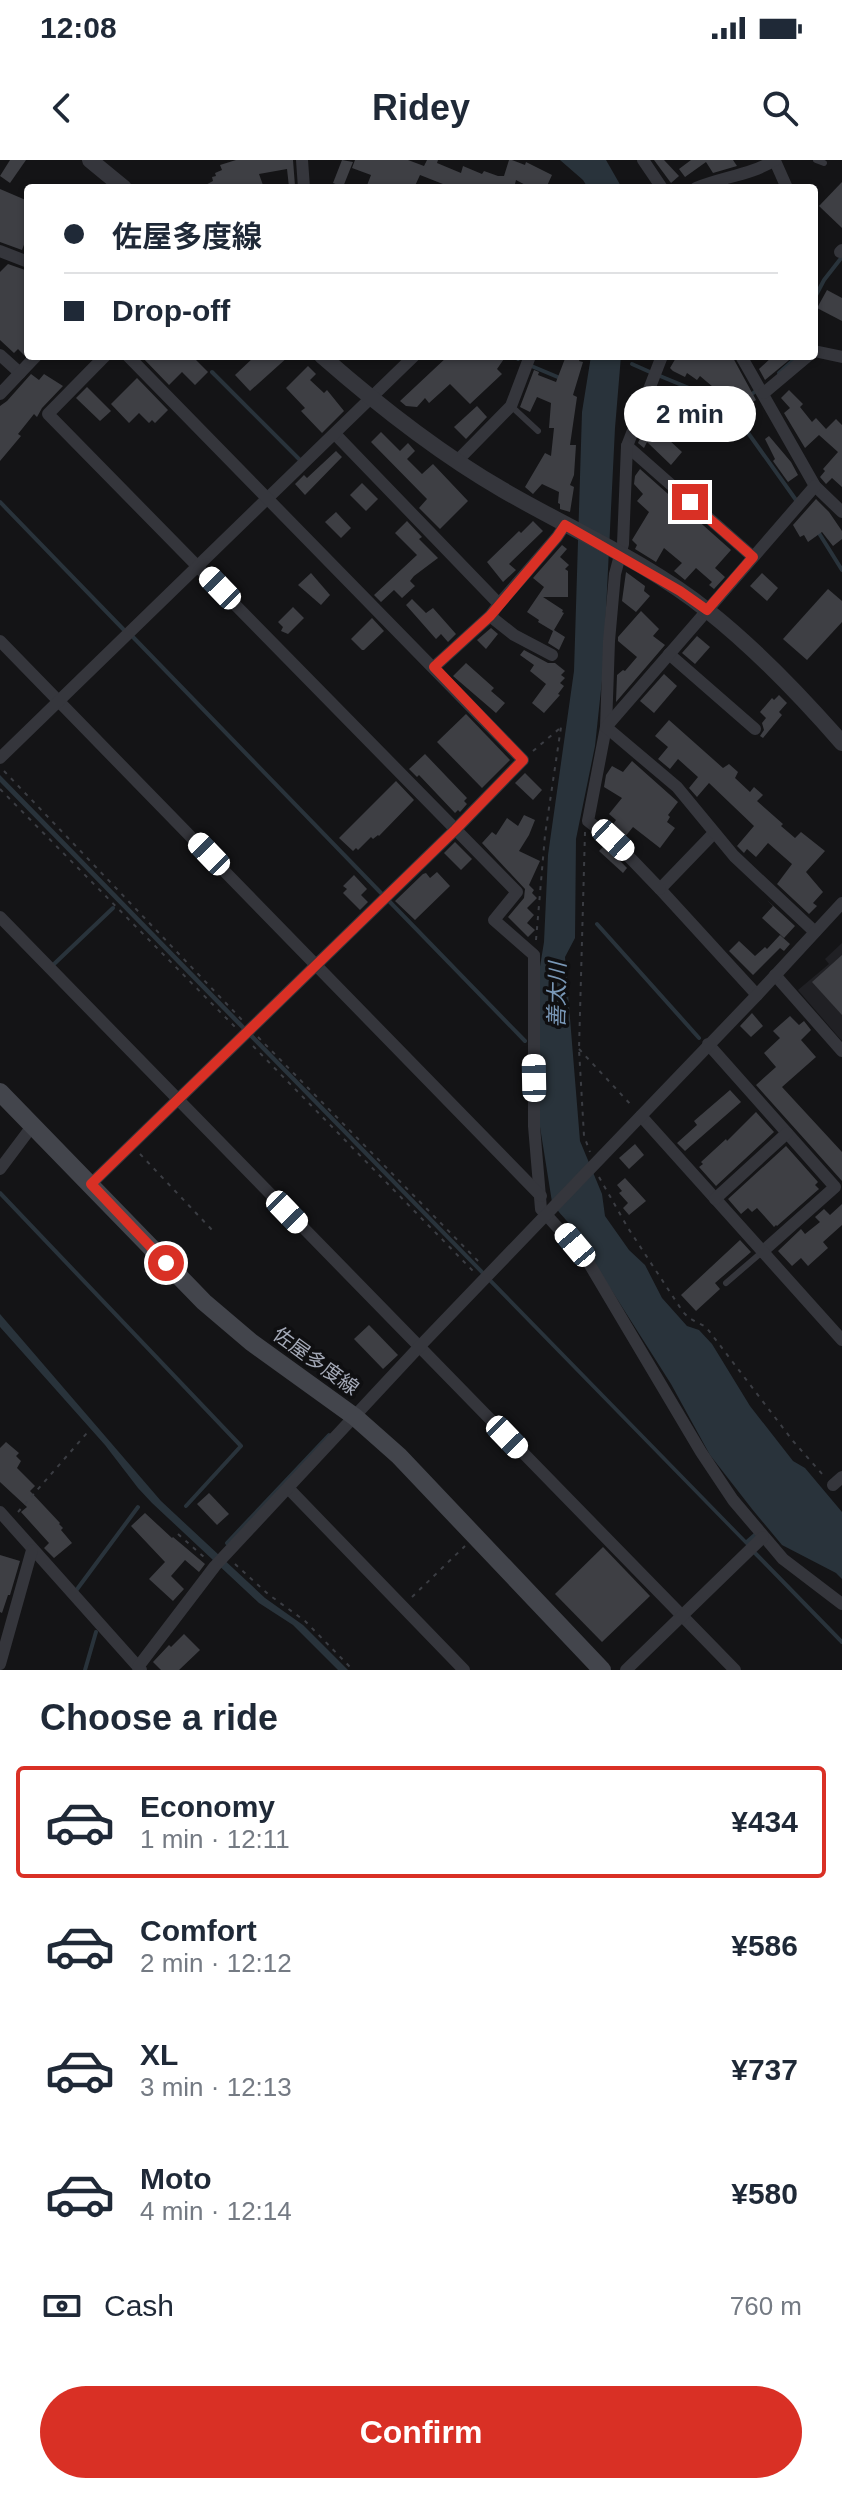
<!DOCTYPE html>
<html lang="en">
<head>
<meta charset="utf-8">
<style>
	:root { --surface:#fff; --page:#f6f6f7; --text:#1f2937; --muted:#747a83; --line:#e0e1e3; --accent:#d93025 }
	body { margin:0; font-family:Arial,"Noto Sans JP",sans-serif; background:var(--page); color:var(--text); height:100vh; display:flex; flex-direction:column; font-size:30px; white-space:nowrap }
	* { box-sizing:border-box; margin:0 }
	p { font-size:26px; color:var(--muted) }
	.icon { flex:none; width:44px; height:44px; fill:none; stroke:currentColor; stroke-width:2; stroke-linecap:round; stroke-linejoin:round }
	.map { position:relative; height:1510px; overflow:hidden }
	.drawer { display:flex; flex-direction:column; background:var(--surface); flex:1 }
	.drawer>* { flex:none }
	.guide { position:absolute; left:24px; top:24px; width:794px; height:176px; border-radius:8px; box-shadow:0 2px 6px #0004; display:grid; align-content:center; height:176px; padding:0 40px; background:var(--surface) }
	.end { position:absolute; width:36px; height:36px; margin:-18px; border:10px solid #d93025; background:#fff; box-shadow:0 0 0 4px #fff }
	.from { border-radius:50% }
	.bubble { position:absolute; height:56px; border-radius:28px; background:var(--surface); box-shadow:0 2px 6px #0004; font-size:26px; font-weight:800; line-height:56px; text-align:center }
	.car { position:absolute; width:24px; height:48px; margin:-24px -12px; border-radius:10px; box-shadow:0 0 6px 2px #0007; background:linear-gradient(#fff 24%,#345 0 40%,#fff 0 76%,#345 0 86%,#fff 0) }
	.guide b { display:flex; align-items:center; gap:28px; height:76px; font-size:30px }
	.guide b+b { border-top:2px solid var(--line) }
	.guide i { width:20px; height:20px; background:var(--text) }
	ul { padding:0; list-style:none }
	li { display:flex; align-items:center; gap:24px; height:112px; margin:0 16px 12px; padding:0 24px; border:4px solid transparent; border-radius:8px }
	li div { flex:1 }
	li b { display:block; font-size:30px }
	li em { font-style:normal; font-weight:800 }
	li.active { border-color:var(--accent) }
	li>.icon { width:72px; height:72px; stroke-width:1.5 }
	h2 { padding:0 40px; font-size:36px; line-height:96px }
	.pay { display:flex; align-items:center; gap:20px; height:88px; padding:0 40px; font-size:30px }
	.pay p { margin-inline-start:auto }
	.cta { display:flex; gap:16px; margin-top:auto; padding:16px 40px }
	.cta a { flex:1; height:92px; border-radius:48px; background:var(--accent); color:#fff; font-size:32px; font-weight:800; line-height:92px; text-align:center }
	.status { display:flex; justify-content:space-between; align-items:center; height:56px; padding:0 40px; background:var(--surface); direction:ltr }
	.status svg { height:22px; fill:currentColor }
	header { display:flex; justify-content:space-between; align-items:center; height:104px; padding:0 40px; background:var(--surface); font-size:36px; font-weight:800 }
	.map>svg:first-child { display:block }
	.built { fill:#202024 }
	.water { fill:#29333b }
	.lines { fill:none; stroke-linecap:round; stroke-linejoin:round }
	.stream { stroke:#29333b; stroke-width:4 }
	.building { fill:#3e3f44 }
	.path { stroke:#3b3d43; stroke-width:2; stroke-dasharray:4 6; stroke-linecap:butt }
	.service { stroke:#35363c; stroke-width:6 }
	.minor { stroke:#35363c; stroke-width:12 }
	.tertiary { stroke:#35363c; stroke-width:16 }
	.secondary { stroke:#43454c; stroke-width:18 }
	.route { stroke:#d93025; stroke-width:10 }
	.labels { text-anchor:middle; dominant-baseline:central; stroke-width:7; stroke-linejoin:round; paint-order:stroke }
	.street-label { font-size:20px; fill:#a5aab8; stroke:#0f0f11 }
	.water-label { font-size:22px; font-style:italic; fill:#7997b6; stroke:#0f0f11 }
</style>
</head>
<body>
<div class="status"><b>12:08</b><svg viewBox="0 0 49 12"><path d="M0 12V9h3v3zM5 12V6h3v6zM10 12V3h3v9zM15 12V0h3v12zM26 1h20v11H26zM47 4h2v5h-2z"/></svg></div>
<header><svg class="icon" aria-label="back" viewBox="0 0 24 24"><path d="M15 5l-7 7 7 7"/></svg>Ridey<svg class="icon" aria-label="search" viewBox="0 0 24 24"><circle cx="10" cy="10" r="6"/><path d="M15 15l6 6"/></svg></header>
<div class="map">
<svg width="842" height="1510" viewBox="0 0 842 1510">
	<rect width="100%" height="100%" fill="#141416"/>
	<path class="built" d="M842 783V881L798 830 829 804 825 799Z"/>
	<g class="water">
		<path d="M560 0H606L622 28H588L583 20Z"/>
		<path d="M591 196H621L615 268 603 511 595 586 576 679 575 778 565 797 580 981 602 1034 605 1056 629 1090 645 1105 662 1138 687 1166 699 1170 712 1184 750 1246 793 1301 805 1308 842 1352V1419L836 1413 782 1385 752 1349 710 1295 671 1224 612 1131 583 1091C583 1071 561 1059 552 1042L540 967 537 825 544 782 548 695 574 511 582 252Z"/>
		<path d="M0 615 746 1380 754 1373 757 1377 747 1386 0 622Z"/>
		<path d="M0 1154 161 1341 265 1438 303 1465 348 1510H338L293 1465 259 1443 152 1343 138 1328 105 1285 0 1167Z"/>
	</g>
	<g class="lines">
		<g class="stream">
			<path d="M814 139 824 120 842 97"/>
			<path d="M514 196 518 199"/>
			<path d="M632 204 650 212"/>
			<path d="M529 205 560 218"/>
			<path d="M212 212 300 300"/>
			<path d="M779 213 798 196"/>
			<path d="M660 216 735 247"/>
			<path d="M756 231 731 249 796 340"/>
			<path d="M0 342 125 471"/>
			<path d="M817 370 842 410"/>
			<path d="M132 476 381 733"/>
			<path d="M388 740 525 881"/>
			<path d="M597 764 699 878"/>
			<path d="M53 805 113 748"/>
			<path d="M0 1033 241 1286 186 1346"/>
			<path d="M227 1383 329 1275"/>
			<path d="M755 1393 842 1482"/>
			<path d="M75 1432 138 1347"/>
			<path d="M85 1510 96 1472"/>
		</g>
	</g>
	<g class="building">
		<path d="M10 0H26L10 23 0 16Z"/>
		<path d="M236 0H293L295 26 289 27 287 9 259 14 264 28H200L213 21 212 17 216 16 215 13 222 10 220 5Z"/>
		<path d="M342 0 353 2 343 27 333 23Z"/>
		<path d="M355 0H408L424 6 427 0H438L437 3 461 13 463 6 482 14 484 11 498 16H504L509 0H512L525 5 526 2 552 15 546 28H531L516 20 514 28H453L420 15 414 28H366L371 15 352 8Z"/>
		<path d="M654 0H664L679 16 671 23Z"/>
		<path d="M691 0H733L737 6 713 13 706 2 685 17 679 9Z"/>
		<path d="M842 22V68L819 46Z"/>
		<path d="M0 29 28 41V74L22 90 0 82Z"/>
		<path d="M8 104 28 111V191L24 195 18 189 14 193 0 180V112Z"/>
		<path d="M827 130 842 138V161L817 148Z"/>
		<path d="M141 196H192L208 212 195 225 182 212 169 225Z"/>
		<path d="M255 196H289L250 231 235 215Z"/>
		<path d="M448 196H506L497 209 502 214 470 244 450 224 429 243 425 238 417 247 406 246 400 241Z"/>
		<path d="M566 196H581L579 201 583 202 573 235 577 237 570 285H576L574 315 570 325 574 327 570 352 560 349V344L558 343 559 332 542 324 533 334 525 327 545 293 551 296 554 268H549L551 243 537 237 530 252 520 247 534 210 539 212 538 215 556 222Z"/>
		<path d="M677 196H732L756 240 750 244 743 231 734 240 729 235 726 238 700 216 697 220 687 213 685 217 673 211 670 208Z"/>
		<path d="M773 196H794L765 220 759 209Z"/>
		<path d="M308 206 316 214 310 220 324 233 327 230 344 251 322 273 301 251 305 248 286 228Z"/>
		<path d="M31 214 39 220 44 214 63 226 42 248 37 257 34 254 18 274 21 276 0 301V246L7 241Z"/>
		<path d="M137 218 168 250 155 263 152 260 149 263 139 253 129 263 111 244Z"/>
		<path d="M87 227 111 251 100 261 76 238Z"/>
		<path d="M789 230 803 244 800 247 812 262 816 258 826 269 836 259 842 265V327L832 318 826 324 820 317 825 311 823 309 838 292 819 275 805 288 784 253 790 248 781 238Z"/>
		<path d="M477 246 487 257 466 279 454 267Z"/>
		<path d="M653 246 679 268 669 280 682 292 671 305 647 282 644 288 638 283Z"/>
		<path d="M381 272 400 291 408 283 415 291 407 299 422 314 433 304 468 341 440 369 419 348 427 339 371 282Z"/>
		<path d="M769 276 791 302 798 315 788 322 773 301 775 299 765 279Z"/>
		<path d="M336 291 342 297 305 335 295 324 304 315 307 318Z"/>
		<path d="M640 309 731 390 715 408 725 417 714 429 709 425 712 422 696 408 685 420 674 411 682 403 664 388 656 402 635 389 637 385 632 380 649 352 637 341 643 334 634 324 635 316Z"/>
		<path d="M362 323 378 339 366 351 350 335Z"/>
		<path d="M816 339 829 352 842 371V379L833 386 822 372 808 382 804 375 800 377 793 365Z"/>
		<path d="M336 352 351 368 341 378 325 362Z"/>
		<path d="M407 361 422 377 419 379 438 398 414 416 410 421 415 426 402 438 394 430 381 442 374 435 417 395 395 373Z"/>
		<path d="M533 361 543 371 509 404 516 410 503 422 487 402 519 371 521 373Z"/>
		<path d="M562 385 567 389 560 397 569 405 565 409 568 411V437H543L563 450 562 452 564 453 554 470 565 477 559 490 548 483 553 471 538 462 539 460 527 452 544 427 533 418Z"/>
		<path d="M626 412 645 426 644 431 650 436 636 452 622 441Z"/>
		<path d="M311 413 330 435 321 445 298 425Z"/>
		<path d="M762 413 778 428 767 441 750 426Z"/>
		<path d="M828 429 842 441V462L807 500 783 479Z"/>
		<path d="M412 439 426 453 433 448 456 474 448 482 441 474 436 479 406 445Z"/>
		<path d="M293 447 304 458 288 474 281 471 283 467 278 462Z"/>
		<path d="M641 451 659 469 653 476 665 485 616 542 617 515 623 510 625 511 637 497 618 481V477Z"/>
		<path d="M372 458 384 471 364 490H362L351 479Z"/>
		<path d="M491 468 498 474 486 489 477 480Z"/>
		<path d="M697 476 710 487 695 504 682 493Z"/>
		<path d="M524 490 548 503H555L565 511 561 515 565 518 560 523 564 526 558 534 560 535 544 553 532 543 546 524 530 511 534 505 520 495Z"/>
		<path d="M466 503 494 528 491 531 505 543 496 553 453 516Z"/>
		<path d="M664 514 677 526 654 553 640 541Z"/>
		<path d="M779 535 787 543 779 552 782 555 763 578 760 576 764 570 762 563 766 558 760 552 772 538 774 540Z"/>
		<path d="M466 554 510 600 482 628 437 582Z"/>
		<path d="M669 560 723 608 729 604 738 612 735 618 750 632 754 627 763 635 757 641 783 664 781 666 795 678 801 672 825 691 806 712 823 732 813 743 817 746 809 754 777 724 792 704 768 683 756 697 747 689 744 693 737 686 754 666 709 623 697 637 689 628 698 617 678 599 670 609 658 599 668 587 655 576Z"/>
		<path d="M425 594 467 638 464 641 467 644 460 652 458 650 455 653 419 615 417 617 409 609Z"/>
		<path d="M632 601 678 642 668 655 670 657 667 662 675 668 660 688 633 667 624 678 611 667 616 660 609 654 622 638 604 627 606 615 612 606 623 612Z"/>
		<path d="M525 613 542 630 533 640 515 623Z"/>
		<path d="M396 621 414 640 379 676 378 675 373 679 371 677 358 690 356 688 353 691 339 678Z"/>
		<path d="M524 655 535 660 529 675 519 691 540 701 529 725 534 730 532 733 537 738 527 748 534 755 527 763 535 770 528 777 508 757 524 738 525 729 482 683 492 672 496 675 507 658 518 666Z"/>
		<path d="M455 682 472 699 461 710 444 693Z"/>
		<path d="M605 685 627 708 623 713 599 691Z"/>
		<path d="M437 712 450 726 415 760 395 741 423 714 426 713 430 718Z"/>
		<path d="M354 715 367 729 361 735 368 742 360 750 343 733 347 729 343 726Z"/>
		<path d="M767 740 795 766 784 778 762 758 773 746Z"/>
		<path d="M780 775 790 784 784 791 780 788 753 815 729 791 739 781 755 796 765 787 767 789Z"/>
		<path d="M842 795V855L812 822Z"/>
		<path d="M752 853 763 866 751 877 740 866Z"/>
		<path d="M790 856 799 865 804 861 811 870 801 880 816 897 782 927 842 992V1021L756 925 776 907 764 893 780 878 773 871Z"/>
		<path d="M730 930 741 942 685 991 677 983 697 965 694 961Z"/>
		<path d="M756 952 774 972 716 1026 699 1007 703 1004 701 1002 726 979 727 981Z"/>
		<path d="M635 984 644 995 629 1009 619 998Z"/>
		<path d="M786 986 818 1022 815 1025 819 1029 777 1066 776 1065 774 1067 757 1048 752 1052 748 1048 741 1054 728 1039Z"/>
		<path d="M625 1018 646 1041 629 1055 623 1048 628 1043 619 1033 622 1031 617 1025Z"/>
		<path d="M842 1044V1065L823 1082 828 1088 808 1106 801 1098 792 1106 778 1091 801 1069 805 1074 820 1062 815 1057 824 1049 830 1055Z"/>
		<path d="M740 1080 751 1092 715 1123 720 1129 696 1151 681 1135Z"/>
		<path d="M369 1165 398 1195 383 1209 354 1179Z"/>
		<path d="M6 1282 19 1293 16 1296 21 1301 17 1308 35 1326 30 1331 60 1363 59 1364 63 1368 61 1370 72 1383 54 1398 44 1388 49 1383 21 1352 27 1347 0 1322V1288Z"/>
		<path d="M209 1333 229 1354 217 1365 197 1344Z"/>
		<path d="M145 1353 172 1378 173 1377 205 1404 199 1412 185 1400 171 1416 184 1429 173 1441 149 1419 165 1402 131 1366Z"/>
		<path d="M603 1387 650 1436 602 1482 555 1434Z"/>
		<path d="M0 1395 20 1401 10 1435H8L2 1453 0 1452Z"/>
		<path d="M184 1474 200 1490 179 1510H161L153 1502 169 1485 171 1487Z"/>
	</g>
	<g class="lines">
		<g class="path">
			<path d="M533 591 559 569"/>
			<path d="M4 611 243 861"/>
			<path d="M0 629 235 867"/>
			<path d="M585 672 579 889 584 976 590 992"/>
			<path d="M536 780 545 675 561 567"/>
			<path d="M258 877 481 1104"/>
			<path d="M253 886 475 1113"/>
			<path d="M579 889 632 946"/>
			<path d="M140 994 214 1072"/>
			<path d="M599 1017 628 1068 683 1152 689 1158 706 1167 793 1281 824 1316"/>
			<path d="M18 1352 87 1273"/>
			<path d="M178 1374 205 1398"/>
			<path d="M235 1404 268 1434 305 1461 353 1510"/>
			<path d="M412 1437 465 1386"/>
		</g>
		<g class="service">
			<path d="M816 0 824 3"/>
			<path d="M511 246 538 271"/>
			<path d="M726 1123 762 1092"/>
		</g>
		<g class="minor">
			<path d="M302 0 304 28"/>
			<path d="M643 0 662 28"/>
			<path d="M775 1 787 28"/>
			<path d="M696 28C722 17 751 15 775 0"/>
			<path d="M0 91 28 102"/>
			<path d="M840 92 842 90"/>
			<path d="M814 191 842 197"/>
			<path d="M0 195 20 213"/>
			<path d="M105 196 48 254 517 732 494 760 534 795V966L541 1049 587 1100 701 1292 733 1340 783 1399 842 1444"/>
			<path d="M741 196 815 326 842 352"/>
			<path d="M764 233 808 196"/>
			<path d="M0 234 36 196"/>
			<path d="M335 274 499 444 490 456 434 507"/>
			<path d="M627 286 753 397"/>
			<path d="M456 302 511 246 530 196"/>
			<path d="M499 444 557 377 565 365"/>
			<path d="M490 456 514 475 552 495"/>
			<path d="M0 481 541 1036"/>
			<path d="M669 494 755 569"/>
			<path d="M0 598 414 196"/>
			<path d="M714 673 660 729 757 835"/>
			<path d="M660 729 613 680 588 661 606 567 609 481 615 414 623 384 627 286 662 196"/>
			<path d="M0 757 735 1510"/>
			<path d="M815 772 734 696 677 627 606 567 815 326"/>
			<path d="M775 815 842 891"/>
			<path d="M708 884 835 1027 762 1092"/>
			<path d="M641 956 842 1180"/>
			<path d="M0 1009 33 965"/>
			<path d="M91 1024 455 670 523 600 128 196"/>
			<path d="M715 1039 787 973"/>
			<path d="M833 1325 842 1317"/>
			<path d="M289 1329 464 1510"/>
			<path d="M0 1352 141 1510"/>
			<path d="M0 1504 32 1390"/>
			<path d="M138 1507 215 1406 419 1187 757 835 842 743"/>
			<path d="M626 1510 763 1377"/>
		</g>
		<g class="tertiary">
			<path d="M90 0 124 28"/>
			<path d="M322 196C379 246 437 292 503 330 570 369 647 402 708 451 757 490 801 536 842 583"/>
		</g>
		<path class="secondary" d="M0 932 204 1142 251 1182 355 1257 399 1296 602 1510"/>
	</g>
	<g class="lines">
		<path class="route" d="M166 1103 91 1024 455 670 523 600 434 507 490 456 557 377 565 365 680 431 707 450 753 397 690 342"/>
	</g>
	<g class="labels">
		<g class="street-label">
			<text transform="translate(316 1201) rotate(36)">佐屋多度線</text>
		</g>
		<g class="water-label">
			<text transform="translate(557 835) rotate(-89)">善太川</text>
		</g>
	</g>
</svg>
<i class="end from" style="left:166px;top:1103px"></i>
<i class="end" style="left:690px;top:342px"></i>
<div class="bubble" style="left:624px;top:226px;width:132px">2 min</div>
<i class="car" style="left:220px;top:428px;rotate:316deg"></i>
<i class="car" style="left:613px;top:680px;rotate:133deg"></i>
<i class="car" style="left:209px;top:694px;rotate:316deg"></i>
<i class="car" style="left:534px;top:918px;rotate:359deg"></i>
<i class="car" style="left:287px;top:1052px;rotate:136deg"></i>
<i class="car" style="left:575px;top:1085px;rotate:320deg"></i>
<i class="car" style="left:507px;top:1277px;rotate:136deg"></i>
<div class="guide">
<b><i class="from"></i>佐屋多度線</b>
<b><i></i>Drop-off</b>
</div>
</div>
<section class="drawer">
<h2>Choose a ride</h2>
<ul>
<li class="active"><svg class="icon" aria-label="car" viewBox="0 0 24 24"><path d="M5 17H2v-5l4-1 3-4h7l3 4 3 1v5h-3M9 17h6M6 11h13"/><circle cx="7" cy="17" r="2"/><circle cx="17" cy="17" r="2"/></svg><div><b>Economy</b><p>1 min · 12:11</p></div><em>¥434</em></li>
<li><svg class="icon" aria-label="car" viewBox="0 0 24 24"><path d="M5 17H2v-5l4-1 3-4h7l3 4 3 1v5h-3M9 17h6M6 11h13"/><circle cx="7" cy="17" r="2"/><circle cx="17" cy="17" r="2"/></svg><div><b>Comfort</b><p>2 min · 12:12</p></div><em>¥586</em></li>
<li><svg class="icon" aria-label="car" viewBox="0 0 24 24"><path d="M5 17H2v-5l4-1 3-4h7l3 4 3 1v5h-3M9 17h6M6 11h13"/><circle cx="7" cy="17" r="2"/><circle cx="17" cy="17" r="2"/></svg><div><b>XL</b><p>3 min · 12:13</p></div><em>¥737</em></li>
<li><svg class="icon" aria-label="car" viewBox="0 0 24 24"><path d="M5 17H2v-5l4-1 3-4h7l3 4 3 1v5h-3M9 17h6M6 11h13"/><circle cx="7" cy="17" r="2"/><circle cx="17" cy="17" r="2"/></svg><div><b>Moto</b><p>4 min · 12:14</p></div><em>¥580</em></li>
</ul>
<div class="pay"><svg class="icon" aria-label="cash" viewBox="0 0 24 24"><path d="M3 7h18v10H3z"/><circle cx="12" cy="12" r="2"/></svg>Cash<p>760 m</p></div>
<div class="cta"><a>Confirm</a></div>
</section>
</body>
</html>
